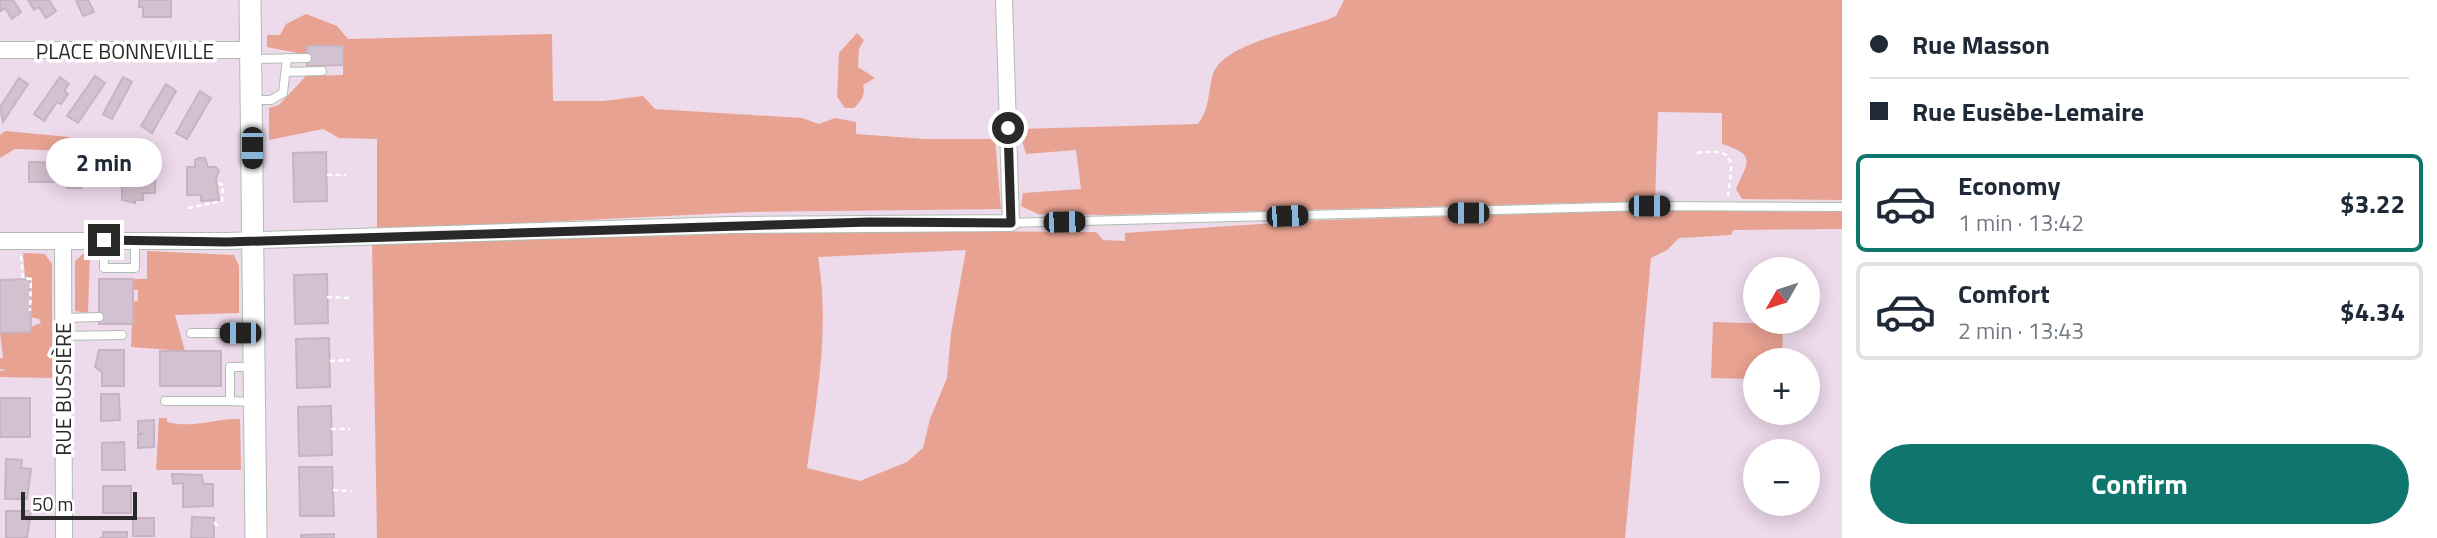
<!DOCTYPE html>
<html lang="en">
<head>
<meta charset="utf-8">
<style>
	:root { --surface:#fff; --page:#f2f2f3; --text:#1f2937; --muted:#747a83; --line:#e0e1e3; --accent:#0f766e }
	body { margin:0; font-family:"Titillium Web",sans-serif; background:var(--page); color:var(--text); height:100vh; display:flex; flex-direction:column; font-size:26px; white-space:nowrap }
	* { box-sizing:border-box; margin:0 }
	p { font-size:23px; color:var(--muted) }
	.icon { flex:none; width:38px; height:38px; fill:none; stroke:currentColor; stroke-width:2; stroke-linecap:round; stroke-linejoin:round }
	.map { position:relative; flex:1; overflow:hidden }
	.panel { display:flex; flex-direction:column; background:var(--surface); width:595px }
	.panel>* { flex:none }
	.hud { display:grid; align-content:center; height:154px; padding:0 28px; background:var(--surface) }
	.needle { width:46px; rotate:231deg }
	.tools { position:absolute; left:1743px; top:257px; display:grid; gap:14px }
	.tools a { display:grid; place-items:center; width:77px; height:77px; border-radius:50%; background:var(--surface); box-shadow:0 4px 18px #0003; font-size:35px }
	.scale { position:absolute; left:21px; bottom:18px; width:116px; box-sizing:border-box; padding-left:7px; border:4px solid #292929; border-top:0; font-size:19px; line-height:24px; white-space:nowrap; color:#292929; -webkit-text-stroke:5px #fff; paint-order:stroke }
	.end { position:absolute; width:32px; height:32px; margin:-16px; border:9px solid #292929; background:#fff; box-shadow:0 0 0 4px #fff }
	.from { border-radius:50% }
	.bubble { position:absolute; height:49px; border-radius:24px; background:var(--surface); box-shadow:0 4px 18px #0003; font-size:23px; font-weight:700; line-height:49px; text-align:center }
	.car { position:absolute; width:21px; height:42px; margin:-21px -10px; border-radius:9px; box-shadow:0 0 5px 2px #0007; background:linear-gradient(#222 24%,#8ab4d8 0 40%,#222 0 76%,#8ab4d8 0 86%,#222 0) }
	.hud b { display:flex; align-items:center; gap:24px; height:66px; font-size:26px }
	.hud b+b { border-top:2px solid var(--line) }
	.hud i { width:18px; height:18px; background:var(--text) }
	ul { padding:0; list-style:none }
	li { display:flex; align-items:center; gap:21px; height:98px; margin:0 14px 10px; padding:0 14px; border:4px solid var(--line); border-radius:10px }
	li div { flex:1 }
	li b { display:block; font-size:26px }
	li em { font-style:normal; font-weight:700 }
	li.active { border-color:var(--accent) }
	li>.icon { width:63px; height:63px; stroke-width:1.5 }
	.action { display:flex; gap:14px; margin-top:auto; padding:14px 28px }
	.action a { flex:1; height:80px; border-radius:42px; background:var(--accent); color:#fff; font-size:28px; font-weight:700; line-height:80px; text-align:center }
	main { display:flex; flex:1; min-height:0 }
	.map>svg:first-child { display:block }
	.green { fill:#e8a291; fill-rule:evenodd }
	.building { fill:#d2c2cf; stroke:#c8b3c4; stroke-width:2 }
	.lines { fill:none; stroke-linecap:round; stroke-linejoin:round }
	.lane-casing { stroke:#aebeb3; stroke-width:10 }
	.street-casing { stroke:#aebeb3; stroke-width:18 }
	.secondary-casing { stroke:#aebeb3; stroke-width:23 }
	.path { stroke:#fff; stroke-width:2.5; stroke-dasharray:5 3.5; stroke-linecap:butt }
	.lane { stroke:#fff; stroke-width:8 }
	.street { stroke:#fff; stroke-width:16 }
	.secondary { stroke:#fff; stroke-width:21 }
	.route { stroke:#292929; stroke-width:9 }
	.labels { text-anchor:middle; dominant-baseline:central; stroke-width:7; stroke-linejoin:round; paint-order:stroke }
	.street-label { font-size:21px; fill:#292929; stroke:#fff }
</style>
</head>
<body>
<main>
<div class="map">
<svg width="1842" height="538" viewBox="0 0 1842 538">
	<rect width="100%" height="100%" fill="#eddaeb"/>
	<g class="green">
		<path d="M1344 0H1842V200L1742 199 1736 189C1747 163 1758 155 1722 144V113L1658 112 1655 201 1105 215 1038 214 1021 206 1023 193 1081 189 1076 150 1026 154 1018 129 1198 124C1213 104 1207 81 1216 68 1235 40 1305 30 1336 16Z"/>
		<path d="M306 14 337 26 348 39 552 34 553 101H603L643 96 655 109 802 118 819 124 835 118 856 122V134L925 139H995L1001 209 748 212 377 230V139L339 138 323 129 269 140V108L279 105 306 76 343 75V46H307V55L267 47V35H280L286 24Z"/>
		<path d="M857 33 864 40 859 49 858 67 875 78 863 85C866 95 861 101 854 108H845L837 97 839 53Z"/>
		<path d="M5 131 69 137 77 143 74 155 71 151 15 149 0 158V135Z"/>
		<path d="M1657 210 1842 212V229L1733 230 1731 235 1679 238 1667 250 1651 258 1625 538H377L372 243 804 230 1096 232 1103 240 1125 241V233L1323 220ZM966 250 951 333 947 378 930 419 923 448 907 462 860 481 807 468C817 397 830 328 818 257Z"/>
		<path d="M147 251 234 255 239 266V313L175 315 185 351 131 347 133 302 138 301V290H133V279H147Z"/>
		<path d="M23 253 45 254 52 264V378L0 377V371L6 370 0 369V359L3 357 0 333 30 332 31 327 41 323 39 319 31 317 32 278 25 277Z"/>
		<path d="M84 253H90L88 313 75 311V261Z"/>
		<path d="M1713 322 1783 324 1782 360H1755V379L1711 378Z"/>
		<path d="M159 418H167V422C192 429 216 418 240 419L241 470H156Z"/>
	</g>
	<g class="building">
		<path d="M0 0H13L21 12 12 19 5 8 1 11Z"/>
		<path d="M28 0H49L56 11 46 18 39 7 34 10Z"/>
		<path d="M76 0H88L94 12 83 16Z"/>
		<path d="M139 0H171V17H143V7H139Z"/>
		<path d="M307 46H343V65L307 66Z"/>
		<path d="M95 76 105 83 78 123 67 116Z"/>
		<path d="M60 77 69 84 64 91 68 94 61 104 57 102 44 121 34 114Z"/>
		<path d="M123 77 132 82 112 119 103 114Z"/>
		<path d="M19 78 28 84 3 122 0 107Z"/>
		<path d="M166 84 176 91 152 133 141 126Z"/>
		<path d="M200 91 211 98 187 139 176 133Z"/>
		<path d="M326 152 327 201 294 202 293 153Z"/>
		<path d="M199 158H205L208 167H216L219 171 216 178 219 200 201 201V195H187V167H195V160Z"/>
		<path d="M29 162 57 163V182H29Z"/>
		<path d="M67 163 82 164 81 188H67Z"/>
		<path d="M122 172H155V193H143V200H135V203L122 200Z"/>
		<path d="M327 274 328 323 295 324 294 275Z"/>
		<path d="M30 279 31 332 0 333V280Z"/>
		<rect x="99" y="279" width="34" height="45"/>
		<path d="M329 338 330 387 297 388 296 339Z"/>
		<path d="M99 350H124V386H102V372L95 367Z"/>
		<rect x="160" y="351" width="61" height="35"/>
		<path d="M101 394H119L120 420 101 421Z"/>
		<rect x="0" y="398" width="30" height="39"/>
		<path d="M331 406 332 455 299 456 298 407Z"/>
		<path d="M154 420V447L138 448V434H142L138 431V421Z"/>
		<path d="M124 442 125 470H102V443Z"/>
		<path d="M6 459 22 460 21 468 31 469 27 499H5Z"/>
		<path d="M299 467H332L334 516H300Z"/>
		<path d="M172 474 202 475 203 484H213V506L183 507V483L173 484Z"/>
		<rect x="103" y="486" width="28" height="27"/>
		<path d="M6 511H31L27 538H6Z"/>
		<path d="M192 517 214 518V538H191Z"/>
		<rect x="133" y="518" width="21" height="18"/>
		<path d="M103 532H127V538H99H103Z"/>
		<path d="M334 534V538H301V535Z"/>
	</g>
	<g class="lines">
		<g class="lane-casing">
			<g id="lane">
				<path d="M251 59 307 58"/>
				<path d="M286 72 322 71"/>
				<path d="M254 100H271L283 93 287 58"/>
				<path d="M1011 223 1649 206 1842 207"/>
				<path d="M104 240V268H135V240"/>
				<path d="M63 318 99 317"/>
				<path d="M191 333H251"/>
				<path d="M63 336 122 335"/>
				<path d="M251 367H230V401L253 402"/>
				<path d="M165 401H230"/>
			</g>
		</g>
		<g class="street-casing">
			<g id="street">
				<path d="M0 50H251"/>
				<path d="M0 241H227L733 225 1011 223 1004 0"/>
				<path d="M63 241 64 538"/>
			</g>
		</g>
		<g class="secondary-casing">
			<path id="secondary" d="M250 0 256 538"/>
		</g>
		<g class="path">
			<path d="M1697 153C1739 147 1732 163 1728 196"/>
			<path d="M327 175H346"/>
			<path d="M188 208 222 201 223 185 218 183"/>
			<path d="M21 256 23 278 31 279 30 311"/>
			<path d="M327 297 349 298"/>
			<path d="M330 361 350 360"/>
			<path d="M331 429H350"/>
			<path d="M333 490 351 491"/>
			<path d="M214 522 219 528"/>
		</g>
		<use href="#lane" class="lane"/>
		<use href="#street" class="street"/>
		<use href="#secondary" class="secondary"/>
	</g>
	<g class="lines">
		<path class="route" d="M104 240 227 242 870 222 1011 223 1008 128"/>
	</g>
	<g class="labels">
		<g class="street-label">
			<text x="125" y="51">PLACE BONNEVILLE</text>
			<text transform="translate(63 389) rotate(-90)">RUE BUSSIÈRE</text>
		</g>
	</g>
</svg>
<div class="tools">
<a><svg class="needle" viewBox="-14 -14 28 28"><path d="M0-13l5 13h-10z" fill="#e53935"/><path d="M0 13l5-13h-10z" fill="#747a83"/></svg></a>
<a>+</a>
<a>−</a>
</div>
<div class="scale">50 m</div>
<i class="end from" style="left:1008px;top:128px"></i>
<i class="end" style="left:104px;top:240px"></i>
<div class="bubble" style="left:46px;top:138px;width:116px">2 min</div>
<i class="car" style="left:252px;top:148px;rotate:180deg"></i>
<i class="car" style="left:1649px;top:206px;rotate:90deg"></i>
<i class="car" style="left:1468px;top:213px;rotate:270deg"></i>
<i class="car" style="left:1287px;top:216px;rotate:88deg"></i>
<i class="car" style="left:1064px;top:222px;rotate:89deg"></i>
<i class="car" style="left:240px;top:333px;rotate:270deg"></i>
</div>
<section class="panel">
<div class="hud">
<b><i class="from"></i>Rue Masson</b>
<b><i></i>Rue Eusèbe-Lemaire</b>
</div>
<ul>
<li class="active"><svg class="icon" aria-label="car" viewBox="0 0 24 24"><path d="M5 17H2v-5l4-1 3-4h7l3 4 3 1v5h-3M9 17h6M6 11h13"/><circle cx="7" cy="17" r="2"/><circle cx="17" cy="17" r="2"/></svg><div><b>Economy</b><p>1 min · 13:42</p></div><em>$3.22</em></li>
<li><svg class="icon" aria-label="car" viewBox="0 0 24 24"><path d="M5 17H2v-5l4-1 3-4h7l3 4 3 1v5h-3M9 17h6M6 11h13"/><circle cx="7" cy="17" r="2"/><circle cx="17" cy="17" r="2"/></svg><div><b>Comfort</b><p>2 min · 13:43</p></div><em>$4.34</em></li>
</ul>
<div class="action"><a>Confirm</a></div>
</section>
</main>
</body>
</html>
